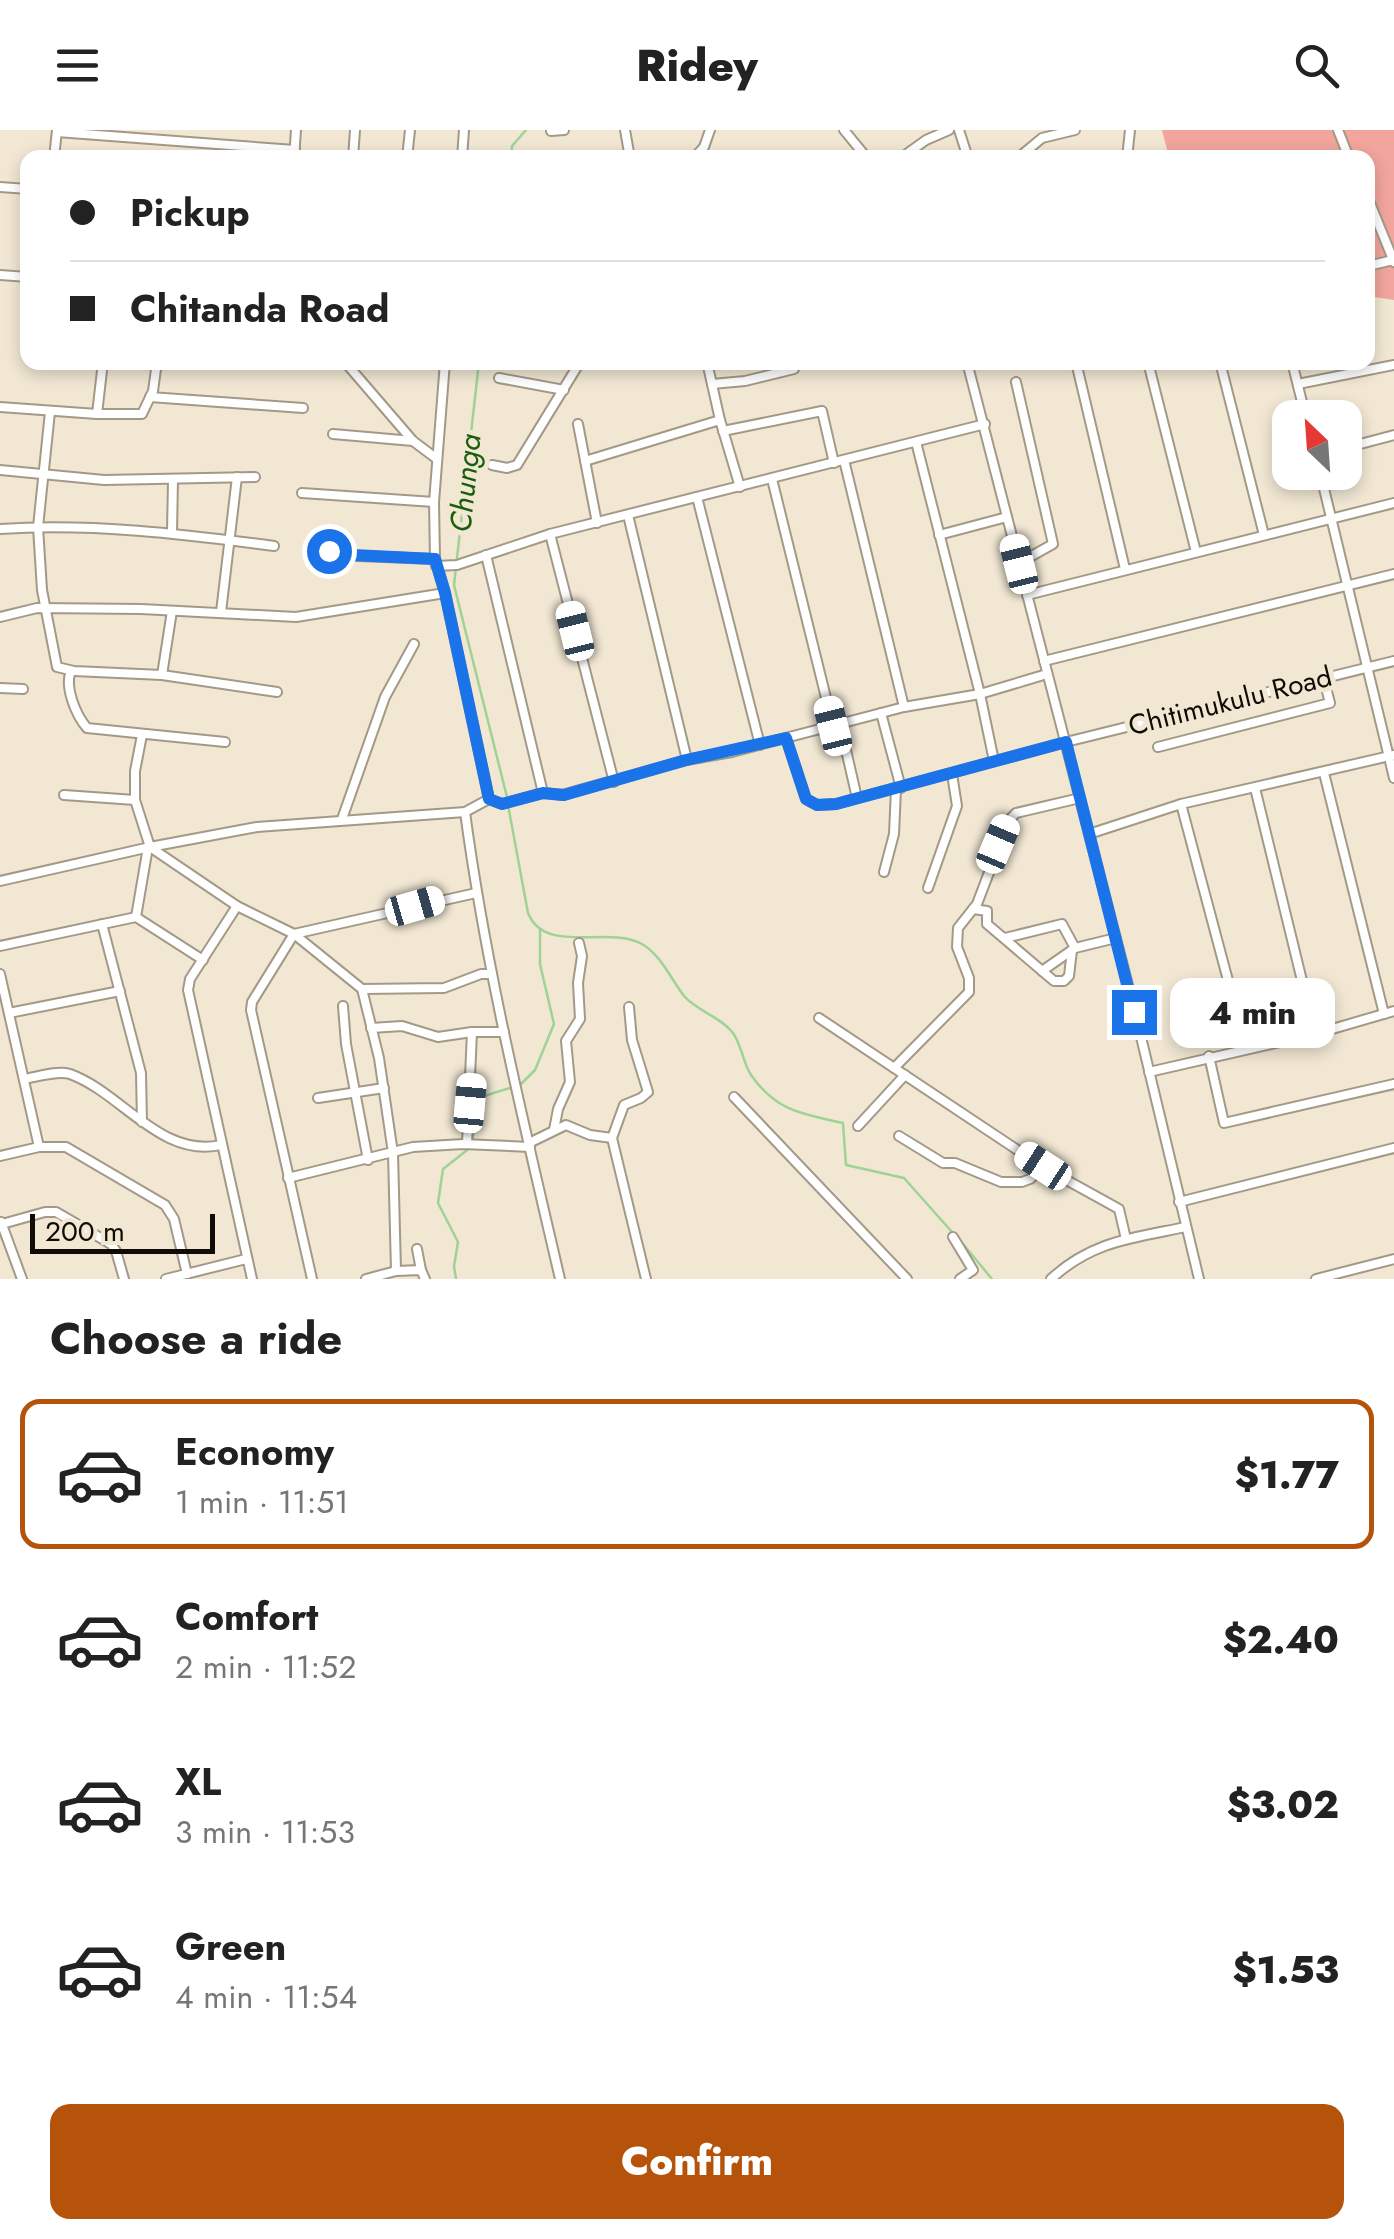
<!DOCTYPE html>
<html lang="en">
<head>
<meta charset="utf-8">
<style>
	:root { --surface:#fff; --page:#f6f6f6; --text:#222; --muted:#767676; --line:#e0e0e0; --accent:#b45309 }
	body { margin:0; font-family:Jost,sans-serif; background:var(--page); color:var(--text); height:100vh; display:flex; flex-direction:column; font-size:38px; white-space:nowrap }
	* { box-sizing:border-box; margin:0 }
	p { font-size:32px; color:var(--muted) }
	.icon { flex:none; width:55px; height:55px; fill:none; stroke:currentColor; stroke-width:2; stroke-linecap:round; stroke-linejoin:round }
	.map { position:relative; height:1149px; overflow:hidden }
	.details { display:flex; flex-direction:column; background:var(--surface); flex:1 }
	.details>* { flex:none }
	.hud { position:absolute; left:20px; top:20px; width:1355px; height:220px; border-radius:20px; box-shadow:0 5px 15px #0003; display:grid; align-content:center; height:220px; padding:0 50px; background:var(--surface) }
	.needle { width:65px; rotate:335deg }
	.tools { position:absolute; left:1272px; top:270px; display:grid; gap:20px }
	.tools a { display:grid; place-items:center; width:90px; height:90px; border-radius:20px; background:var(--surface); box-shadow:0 5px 15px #0003; font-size:50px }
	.scale { position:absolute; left:30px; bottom:25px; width:185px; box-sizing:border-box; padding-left:10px; border:5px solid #0f0b05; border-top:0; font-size:28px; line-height:35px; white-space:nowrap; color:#0f0b05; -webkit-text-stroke:8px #f1e7d3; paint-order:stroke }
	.end { position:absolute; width:45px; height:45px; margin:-22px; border:12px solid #1a73e8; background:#fff; box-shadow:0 0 0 5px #fff }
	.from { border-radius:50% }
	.bubble { position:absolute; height:70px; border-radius:20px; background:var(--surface); box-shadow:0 5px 15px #0003; font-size:32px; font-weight:800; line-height:70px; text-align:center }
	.car { position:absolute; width:30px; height:60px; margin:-30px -15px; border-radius:12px; box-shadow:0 0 8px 2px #0007; background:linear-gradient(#fff 24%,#345 0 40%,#fff 0 76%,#345 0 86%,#fff 0) }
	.hud b { display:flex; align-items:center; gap:35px; height:95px; font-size:38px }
	.hud b+b { border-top:2px solid var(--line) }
	.hud i { width:25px; height:25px; background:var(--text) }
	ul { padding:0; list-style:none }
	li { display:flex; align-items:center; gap:30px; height:150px; margin:0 20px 15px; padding:0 30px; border:5px solid transparent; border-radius:20px }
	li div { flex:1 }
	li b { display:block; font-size:38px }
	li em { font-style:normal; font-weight:800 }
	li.current { border-color:var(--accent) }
	li>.icon { width:90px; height:90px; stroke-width:1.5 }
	h2 { padding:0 50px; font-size:45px; line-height:120px }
	.action { display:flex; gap:20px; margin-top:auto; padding:20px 50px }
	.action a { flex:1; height:115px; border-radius:20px; background:var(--accent); color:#fff; font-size:40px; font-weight:800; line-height:115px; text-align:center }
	header { display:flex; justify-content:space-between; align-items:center; height:130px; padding:0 50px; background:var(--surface); font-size:45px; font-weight:800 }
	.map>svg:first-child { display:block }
	.green { fill:#f1a59c }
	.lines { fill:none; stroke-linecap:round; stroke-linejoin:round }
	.stream { stroke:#9fd396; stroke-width:2.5 }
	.minor-casing { stroke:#a39987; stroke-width:12 }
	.minor { stroke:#fff; stroke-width:8 }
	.route { stroke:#1a73e8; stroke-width:12 }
	.labels { text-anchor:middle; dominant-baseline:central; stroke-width:10; stroke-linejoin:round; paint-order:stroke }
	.street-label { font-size:28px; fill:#0f0b05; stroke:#f1e7d3 }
	.water-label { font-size:30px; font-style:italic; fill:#185e0c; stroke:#f1e7d3 }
</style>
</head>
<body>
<header><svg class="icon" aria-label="menu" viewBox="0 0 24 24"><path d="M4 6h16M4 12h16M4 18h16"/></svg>Ridey<svg class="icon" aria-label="search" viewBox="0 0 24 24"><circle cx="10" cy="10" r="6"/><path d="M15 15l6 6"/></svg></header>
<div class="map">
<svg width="1394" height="1149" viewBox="0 0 1394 1149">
	<rect width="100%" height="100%" fill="#f1e7d3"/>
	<path class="green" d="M1162 0H1394V170L1368 166V28L1169 27Z"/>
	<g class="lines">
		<g class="stream">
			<path d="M501 28 512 22"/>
			<path d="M511 28 512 16 526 0"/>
			<path d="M479 232 454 455 507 667"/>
			<path d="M508 675 528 783C545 825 607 796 640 813 660 823 671 849 684 866 697 881 721 887 733 903 742 916 743 933 751 945 777 982 803 984 843 993L846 1035 904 1048 952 1102"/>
			<path d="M520 955 535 940 554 894 540 834V800"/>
			<path d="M472 1010 484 966 510 958"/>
			<path d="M958 1108 992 1149"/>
			<path d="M456 1149 454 1136 458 1112 438 1073 443 1039 471 1017"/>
		</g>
		<g class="minor-casing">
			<g id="minor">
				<path d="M625 0 630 28"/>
				<path d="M844 0 867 28"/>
				<path d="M959 0 968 28"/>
				<path d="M1338 0 1349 28"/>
				<path d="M551 1 564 0"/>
				<path d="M57 2 295 20"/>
				<path d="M54 28 57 0"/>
				<path d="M294 28 296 0"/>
				<path d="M353 28 355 0"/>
				<path d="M407 28 410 0"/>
				<path d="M462 28 464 0"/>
				<path d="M694 28 704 17 710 0"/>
				<path d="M901 28 926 10 949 0"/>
				<path d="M1018 28 1042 8 1075 0"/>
				<path d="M1127 28 1130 0"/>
				<path d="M0 57 28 59"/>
				<path d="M1368 68 1394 132"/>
				<path d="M1368 136 1393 130"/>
				<path d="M0 145 28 147"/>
				<path d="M345 232 413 311 437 329"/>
				<path d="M445 232 434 372 435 429 445 463 489 669"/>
				<path d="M707 232 720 290"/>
				<path d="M967 232 1135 882 1199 1149"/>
				<path d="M1076 232 1125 439"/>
				<path d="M1148 232 1196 422"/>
				<path d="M1220 232 1264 405"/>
				<path d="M1292 232 1306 288"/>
				<path d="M499 248 564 260"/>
				<path d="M1016 252 1053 414 1019 433"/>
				<path d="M712 254 745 251 794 239 795 232"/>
				<path d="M1298 254 1394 235"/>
				<path d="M150 267 303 278"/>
				<path d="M0 277 97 284 103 232"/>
				<path d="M50 282 38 397 42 460 57 537 74 541 162 545 277 562"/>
				<path d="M97 284H142L153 261 157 232"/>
				<path d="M578 294 597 393"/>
				<path d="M723 301 822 281 834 333"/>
				<path d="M333 304 413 311"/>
				<path d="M916 312 980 564 994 631"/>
				<path d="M1345 318 1394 305"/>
				<path d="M844 330 904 577"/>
				<path d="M585 331 720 290 740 357"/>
				<path d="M492 335 507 338 517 335 580 232"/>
				<path d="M0 340 104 350 255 347"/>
				<path d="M1320 342 1394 648"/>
				<path d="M772 349 833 596"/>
				<path d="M302 363 434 372"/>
				<path d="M697 367 760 615"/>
				<path d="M628 385 687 630"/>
				<path d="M0 399C92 393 183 404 274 416"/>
				<path d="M172 402 173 350"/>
				<path d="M550 404 614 652"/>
				<path d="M329 405V421L332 425 435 429"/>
				<path d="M939 405 1007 387"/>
				<path d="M486 425 543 663"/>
				<path d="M436 436 457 435 550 404 985 294"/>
				<path d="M1027 465 1394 373"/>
				<path d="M221 482 237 347"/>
				<path d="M0 487 37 478 141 479 296 487 445 463"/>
				<path d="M1044 531 1394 444"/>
				<path d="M71 541C64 557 76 585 87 598L225 612"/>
				<path d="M162 545 172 481"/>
				<path d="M0 558 23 559"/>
				<path d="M881 583 901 658"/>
				<path d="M840 594 857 668"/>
				<path d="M142 605 135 641V670L150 717 237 776 294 804 362 859 444 858 481 844H492"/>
				<path d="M786 608 806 669 817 675 836 674 1066 612 1394 531"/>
				<path d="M1158 617 1330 573 1323 546"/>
				<path d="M1324 643 1384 884"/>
				<path d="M1255 658 1315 904"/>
				<path d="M64 665 135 670"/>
				<path d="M489 669 502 674 543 663 562 665 687 630 732 622 904 577 980 564 1047 544"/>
				<path d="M1181 674 1246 918"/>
				<path d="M465 682C486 839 524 994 560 1149"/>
				<path d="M342 689 385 567 414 514"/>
				<path d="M1089 704 1181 674 1394 625"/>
				<path d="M884 742 894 704 896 659"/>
				<path d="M0 751 150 717 257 697 465 682 489 669"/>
				<path d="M928 758 957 676 952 644"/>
				<path d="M237 776 190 849 188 860 252 1149"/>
				<path d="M973 779 987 781V794L1054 851H1064L1069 846 1072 820"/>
				<path d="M136 787 148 717"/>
				<path d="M102 794 141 943 142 992"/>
				<path d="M1005 808 1062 794 1075 818"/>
				<path d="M0 816 136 787 203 830"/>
				<path d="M1042 841 1075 818 1116 808"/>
				<path d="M0 844 39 1017"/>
				<path d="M362 859 379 928 393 1023 396 1141"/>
				<path d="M343 876 346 914 368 1030"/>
				<path d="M629 877 632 910 648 962 641 968 624 975 612 1008 646 1149"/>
				<path d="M9 883 120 861"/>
				<path d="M819 888 1043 1037 1119 1079 1126 1109"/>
				<path d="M371 898 402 896 438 907 472 902H504"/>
				<path d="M1209 926 1224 993 1394 954"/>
				<path d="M894 938 969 862V848L957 817 958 798 977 774 1009 690 1016 683 1080 668"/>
				<path d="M1149 942 1315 904 1394 881"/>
				<path d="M24 949C37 947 57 940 70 944 122 963 160 1028 221 1015"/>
				<path d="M734 967 907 1149"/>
				<path d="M318 968 384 958"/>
				<path d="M858 996 905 945"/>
				<path d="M554 1000 558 979 570 952 566 911 580 889 578 853 582 826 579 813"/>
				<path d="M899 1006 943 1033H955L1001 1052H1022L1030 1049 1043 1037"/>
				<path d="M529 1013 566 995 590 1005 612 1008"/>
				<path d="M467 1014 472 902"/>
				<path d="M0 1026 39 1017H66L165 1075 174 1089 187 1144"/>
				<path d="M288 1048 413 1017 463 1014 530 1017"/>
				<path d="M1179 1072 1394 1018"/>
				<path d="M1 1092 22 1149"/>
				<path d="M2 1094 45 1082H56L111 1114 116 1121 124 1149"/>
				<path d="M953 1107 973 1140 960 1149"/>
				<path d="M417 1119 421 1140"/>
				<path d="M166 1149 246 1129"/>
				<path d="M312 1149 251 880 252 872 294 804 476 763"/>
				<path d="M366 1149 396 1141 421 1140 425 1149"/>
				<path d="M1051 1149C1092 1111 1133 1108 1186 1097"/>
				<path d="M1316 1149 1394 1129"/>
			</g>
		</g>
		<use href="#minor" class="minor"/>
	</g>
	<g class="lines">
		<path class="route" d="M329 421 332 424 435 429 445 463 489 669 502 674 543 663 564 665 686 630 786 608 806 669 817 675 836 674 1066 612 1134 882"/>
	</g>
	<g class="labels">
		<g class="street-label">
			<text transform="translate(1230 571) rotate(-14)">Chitimukulu Road</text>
		</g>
		<g class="water-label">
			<text transform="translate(465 353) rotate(-84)">Chunga</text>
		</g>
	</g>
</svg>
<div class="tools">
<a><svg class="needle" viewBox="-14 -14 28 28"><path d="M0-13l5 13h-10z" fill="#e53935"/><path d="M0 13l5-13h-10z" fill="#767676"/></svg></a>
</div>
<div class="scale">200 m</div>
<i class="end from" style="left:329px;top:421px"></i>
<i class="end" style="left:1134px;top:882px"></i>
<div class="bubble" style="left:1170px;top:848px;width:165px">4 min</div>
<i class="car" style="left:1019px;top:434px;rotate:346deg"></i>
<i class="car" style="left:575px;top:501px;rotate:346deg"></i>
<i class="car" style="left:833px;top:596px;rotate:346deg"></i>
<i class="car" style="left:998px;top:714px;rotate:23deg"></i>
<i class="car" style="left:415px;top:776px;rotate:74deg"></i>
<i class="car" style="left:470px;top:973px;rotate:5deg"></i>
<i class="car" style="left:1043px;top:1036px;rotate:303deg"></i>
<div class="hud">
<b><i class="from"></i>Pickup</b>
<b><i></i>Chitanda Road</b>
</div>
</div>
<section class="details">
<h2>Choose a ride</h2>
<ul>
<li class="current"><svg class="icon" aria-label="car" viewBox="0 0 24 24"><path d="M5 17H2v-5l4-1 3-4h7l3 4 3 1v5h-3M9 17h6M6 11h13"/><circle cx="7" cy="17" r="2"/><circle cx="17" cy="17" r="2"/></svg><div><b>Economy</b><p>1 min · 11:51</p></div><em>$1.77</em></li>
<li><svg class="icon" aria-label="car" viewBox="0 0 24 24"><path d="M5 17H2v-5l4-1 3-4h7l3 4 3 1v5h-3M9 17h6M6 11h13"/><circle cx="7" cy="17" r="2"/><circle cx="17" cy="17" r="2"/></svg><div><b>Comfort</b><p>2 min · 11:52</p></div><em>$2.40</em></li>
<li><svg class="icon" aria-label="car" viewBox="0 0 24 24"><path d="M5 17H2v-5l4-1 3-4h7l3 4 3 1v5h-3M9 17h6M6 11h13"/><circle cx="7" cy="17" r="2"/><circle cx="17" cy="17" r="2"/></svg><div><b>XL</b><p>3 min · 11:53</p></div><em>$3.02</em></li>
<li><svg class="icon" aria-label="car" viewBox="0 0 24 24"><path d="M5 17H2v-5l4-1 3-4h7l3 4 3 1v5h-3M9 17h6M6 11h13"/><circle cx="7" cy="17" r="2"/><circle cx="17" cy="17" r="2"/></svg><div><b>Green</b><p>4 min · 11:54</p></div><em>$1.53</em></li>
</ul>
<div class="action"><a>Confirm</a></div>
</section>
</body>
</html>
